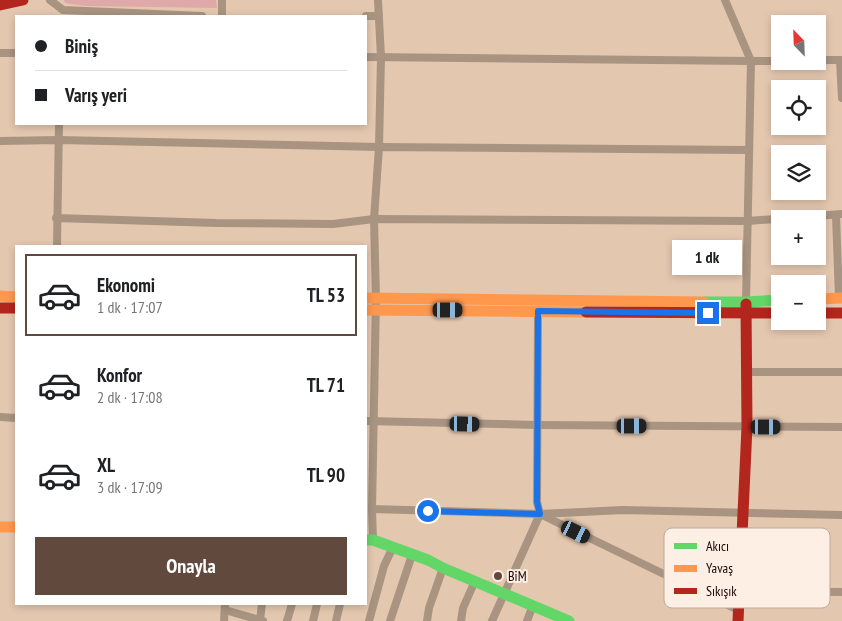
<!DOCTYPE html>
<html lang="tr">
<head>
<meta charset="utf-8">
<style>
	:root { --surface:#fff; --page:#f6f6f6; --text:#202124; --muted:#757577; --line:#e0e0e0; --accent:#61493d }
	body { margin:0; font-family:"PT Sans Narrow",sans-serif; background:var(--page); color:var(--text); height:100vh; display:flex; flex-direction:column; font-size:19px; white-space:nowrap }
	* { box-sizing:border-box; margin:0 }
	p { font-size:16px; color:var(--muted) }
	.icon { flex:none; width:28px; height:28px; fill:none; stroke:currentColor; stroke-width:2; stroke-linecap:round; stroke-linejoin:round }
	.map { position:relative; flex:1; overflow:hidden }
	.details { position:absolute; left:15px; top:245px; width:352px; height:360px; display:flex; flex-direction:column; background:var(--surface); border-radius:0px; box-shadow:0 2px 8px #0003 }
	.details>* { flex:none }
	.banner { position:absolute; left:15px; top:15px; width:352px; height:110px; border-radius:0px; box-shadow:0 2px 8px #0003; display:grid; align-content:center; height:110px; padding:0 20px; background:var(--surface) }
	.needle { width:32px; rotate:337deg }
	.tools { position:absolute; left:771px; top:15px; display:grid; gap:10px }
	.tools a { display:grid; place-items:center; width:55px; height:55px; border-radius:0px; background:var(--surface); box-shadow:0 2px 8px #0003; font-size:25px }
	.end { position:absolute; width:22px; height:22px; margin:-11px; border:6px solid #1a73e8; background:#fff; box-shadow:0 0 0 2px #fff }
	.from { border-radius:50% }
	.bubble { position:absolute; height:35px; border-radius:0px; background:var(--surface); box-shadow:0 2px 8px #0003; font-size:16px; font-weight:800; line-height:35px; text-align:center }
	.car { position:absolute; width:15px; height:30px; margin:-15px -8px; border-radius:6px; box-shadow:0 0 4px 1px #0007; background:linear-gradient(#222 24%,#8ab4d8 0 40%,#222 0 76%,#8ab4d8 0 86%,#222 0) }
	.banner b { display:flex; align-items:center; gap:18px; height:48px; font-size:19px }
	.banner b+b { border-top:1px solid var(--line) }
	.banner i { width:12px; height:12px; background:var(--text) }
	ul { padding:9px 0 0; list-style:none }
	li { display:flex; align-items:center; gap:15px; height:82px; margin:0 10px 8px; padding:0 10px; border:2px solid transparent; border-radius:0px }
	li div { flex:1 }
	li b { display:block; font-size:19px }
	li em { font-style:normal; font-weight:800 }
	li.active { border-color:var(--accent) }
	li>.icon { width:45px; height:45px; stroke-width:1.5 }
	.cta { display:flex; gap:10px; margin-top:auto; padding:10px 20px }
	.cta a { flex:1; height:58px; border-radius:0px; background:var(--accent); color:#fff; font-size:20px; font-weight:800; line-height:58px; text-align:center }
	.map>svg:first-child { display:block }
	.green { fill:#dfa9a9 }
	.lines { fill:none; stroke-linecap:round; stroke-linejoin:round }
	.street { stroke:#a89481; stroke-width:8 }
	.fast { stroke:#63d668; stroke-width:11 }
	.slow { stroke:#ff974d; stroke-width:11 }
	.jam { stroke:#b3261e; stroke-width:11 }
	.route { stroke:#1a73e8; stroke-width:6 }
	.poi-dot { fill:#61493d; stroke:#fdefe4; stroke-width:2 }
	.labels { text-anchor:middle; dominant-baseline:central; stroke-width:4; stroke-linejoin:round; paint-order:stroke }
	.poi-label { font-size:14px; fill:#1b0500; stroke:#fdefe4; text-anchor:start }
	.key { fill:#fdefe4; stroke:#b9a9a0; stroke-width:1 }
	.key-label { font-size:14px; fill:#1b0500 }
</style>
</head>
<body>
<div class="map">
<svg width="842" height="621" viewBox="0 0 842 621">
	<rect width="100%" height="100%" fill="#e4c7af"/>
	<path class="green" d="M64 0H216L217 8 86 6 65 3Z"/>
	<g class="lines">
		<g class="street">
			<path d="M50 0 63 10 202 16"/>
			<path d="M725 0 751 61H780"/>
			<path d="M222 16V0"/>
			<path d="M366 16H379"/>
			<path d="M0 53H16"/>
			<path d="M366 57 751 61 746 302"/>
			<path d="M818 60H842"/>
			<path d="M840 60 842 98"/>
			<path d="M0 141 59 140 379 147 381 57 378 0"/>
			<path d="M836 215 839 298"/>
			<path d="M56 218 216 223 333 224 374 219 748 221 842 214"/>
			<path d="M57 246 59 124"/>
			<path d="M747 372H842"/>
			<path d="M0 417 16 418"/>
			<path d="M366 421 538 425 842 427"/>
			<path d="M372 509 540 514 623 510 842 515"/>
			<path d="M542 515 738 610"/>
			<path d="M373 540 372 509 376 298 374 219 379 147 748 150"/>
			<path d="M739 591 842 592"/>
			<path d="M225 610 263 621"/>
			<path d="M260 620 262 604"/>
			<path d="M224 621 225 604"/>
			<path d="M287 621 292 604"/>
			<path d="M313 621 317 604"/>
			<path d="M336 621 340 604"/>
			<path d="M369 621 384 566 393 547"/>
			<path d="M390 621 412 555"/>
			<path d="M427 621 429 608 443 568"/>
			<path d="M461 621 463 608 475 581"/>
			<path d="M492 621 540 514 537 502 538 311"/>
			<path d="M527 621 533 605"/>
		</g>
		<g class="fast">
			<path d="M704 302H746L780 300"/>
			<path d="M366 540H373L428 560 443 568 569 621"/>
		</g>
		<g class="slow">
			<path d="M0 296 16 297"/>
			<path d="M366 298 704 302"/>
			<path d="M818 299 842 298"/>
			<path d="M366 310 586 312"/>
			<path d="M0 527H16"/>
		</g>
		<g class="jam">
			<path d="M0 5 23 0"/>
			<path d="M0 308H16"/>
			<path d="M586 312 780 313"/>
			<path d="M818 313H842"/>
			<path d="M738 621 747 427 746 304"/>
		</g>
	</g>
	<g class="lines">
		<path class="route" d="M428 511 540 514 537 502 538 311 708 313"/>
	</g>
	<circle class="poi-dot" cx="498" cy="576" r="5"/>
	<g class="labels">
		<g class="poi-label">
			<text x="508" y="576">BiM</text>
		</g>
	</g>
	<rect x="664" y="528" width="166" height="80" rx="8" class="key"/>
	<rect x="674" y="543" width="23" height="6" fill="#63d668"/>
	<rect x="674" y="565" width="23" height="7" fill="#ff974d"/>
	<rect x="674" y="588" width="23" height="6" fill="#b3261e"/>
	<g class="key-label">
		<text x="706" y="551">Akıcı</text>
		<text x="706" y="573">Yavaş</text>
		<text x="706" y="596">Sıkışık</text>
	</g>
</svg>
<div class="tools">
<a><svg class="needle" viewBox="-14 -14 28 28"><path d="M0-13l5 13h-10z" fill="#e53935"/><path d="M0 13l5-13h-10z" fill="#757577"/></svg></a>
<a><svg class="icon" aria-label="locate" viewBox="0 0 24 24"><circle cx="12" cy="12" r="6"/><path d="M12 2v4M12 18v4M2 12h4M18 12h4"/></svg></a>
<a><svg class="icon" aria-label="layers" viewBox="0 0 24 24"><path d="M12 4l9 5-9 5-9-5zM3 14l9 5 9-5"/></svg></a>
<a>+</a>
<a>−</a>
</div>
<i class="end from" style="left:428px;top:511px"></i>
<i class="end" style="left:708px;top:313px"></i>
<div class="bubble" style="left:672px;top:240px;width:70px">1 dk</div>
<i class="car" style="left:448px;top:310px;rotate:90deg"></i>
<i class="car" style="left:465px;top:424px;rotate:91deg"></i>
<i class="car" style="left:632px;top:426px;rotate:90deg"></i>
<i class="car" style="left:766px;top:427px;rotate:90deg"></i>
<i class="car" style="left:576px;top:532px;rotate:116deg"></i>
<div class="banner">
<b><i class="from"></i>Biniş</b>
<b><i></i>Varış yeri</b>
</div>
<section class="details">
<ul>
<li class="active"><svg class="icon" aria-label="car" viewBox="0 0 24 24"><path d="M5 17H2v-5l4-1 3-4h7l3 4 3 1v5h-3M9 17h6M6 11h13"/><circle cx="7" cy="17" r="2"/><circle cx="17" cy="17" r="2"/></svg><div><b>Ekonomi</b><p>1 dk · 17:07</p></div><em>TL 53</em></li>
<li><svg class="icon" aria-label="car" viewBox="0 0 24 24"><path d="M5 17H2v-5l4-1 3-4h7l3 4 3 1v5h-3M9 17h6M6 11h13"/><circle cx="7" cy="17" r="2"/><circle cx="17" cy="17" r="2"/></svg><div><b>Konfor</b><p>2 dk · 17:08</p></div><em>TL 71</em></li>
<li><svg class="icon" aria-label="car" viewBox="0 0 24 24"><path d="M5 17H2v-5l4-1 3-4h7l3 4 3 1v5h-3M9 17h6M6 11h13"/><circle cx="7" cy="17" r="2"/><circle cx="17" cy="17" r="2"/></svg><div><b>XL</b><p>3 dk · 17:09</p></div><em>TL 90</em></li>
</ul>
<div class="cta"><a>Onayla</a></div>
</section>
</div>
</body>
</html>
